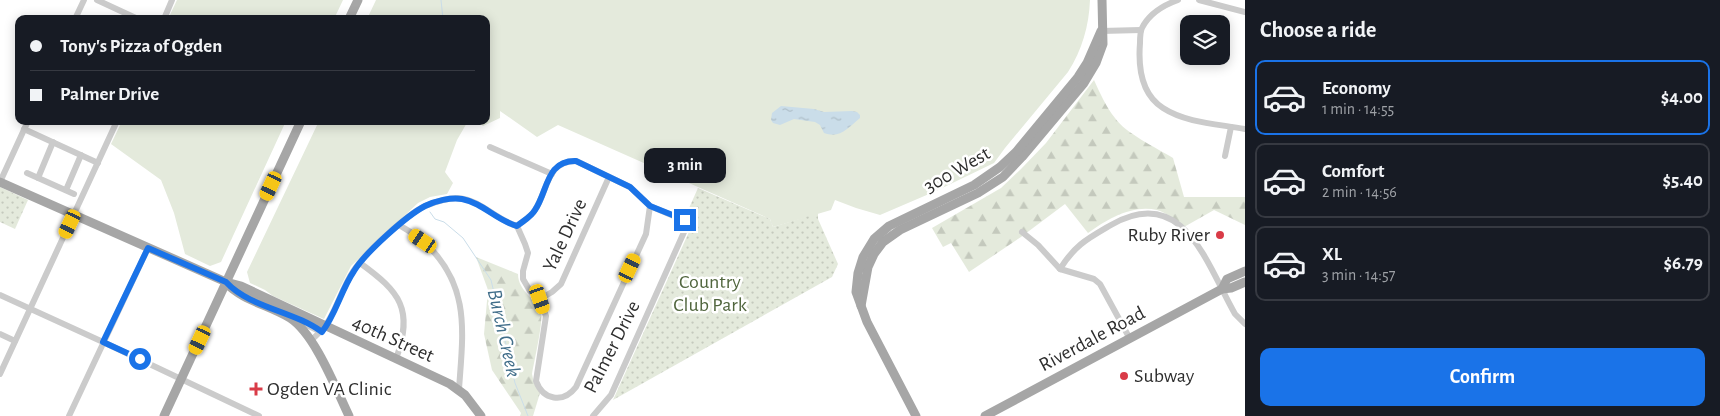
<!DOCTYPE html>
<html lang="en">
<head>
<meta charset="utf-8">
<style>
	:root { --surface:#171b24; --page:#20242c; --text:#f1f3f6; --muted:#9ea1a6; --line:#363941; --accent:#1a73e8 }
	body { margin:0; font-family:"Alegreya Sans",sans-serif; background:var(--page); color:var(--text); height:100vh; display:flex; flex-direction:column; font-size:19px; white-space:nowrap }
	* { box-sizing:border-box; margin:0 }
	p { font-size:16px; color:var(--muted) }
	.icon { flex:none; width:28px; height:28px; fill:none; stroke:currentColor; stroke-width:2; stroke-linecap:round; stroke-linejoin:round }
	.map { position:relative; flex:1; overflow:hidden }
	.sheet { display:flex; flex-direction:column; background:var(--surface); width:475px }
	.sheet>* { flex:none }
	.hud { position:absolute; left:15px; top:15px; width:475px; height:110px; border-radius:10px; box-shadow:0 2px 12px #0003; display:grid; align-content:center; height:110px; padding:0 15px; background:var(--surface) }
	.buttons { position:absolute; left:1180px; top:15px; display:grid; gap:10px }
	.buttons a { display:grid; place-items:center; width:50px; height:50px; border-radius:10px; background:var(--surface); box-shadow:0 2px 12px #0003; font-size:25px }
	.end { position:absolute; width:22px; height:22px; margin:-11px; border:6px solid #1a73e8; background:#fff; box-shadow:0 0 0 2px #fff }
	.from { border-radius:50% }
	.bubble { position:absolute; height:35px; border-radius:10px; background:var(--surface); box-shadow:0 2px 12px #0003; font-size:16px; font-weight:700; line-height:35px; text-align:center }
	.car { position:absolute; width:15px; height:30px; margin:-15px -8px; border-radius:6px; box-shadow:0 0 4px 1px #0007; background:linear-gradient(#f5c518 24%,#345 0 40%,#f5c518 0 76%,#345 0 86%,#f5c518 0) }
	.hud b { display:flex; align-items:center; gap:18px; height:48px; font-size:19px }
	.hud b+b { border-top:1px solid var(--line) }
	.hud i { width:12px; height:12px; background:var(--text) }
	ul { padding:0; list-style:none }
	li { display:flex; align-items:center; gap:15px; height:75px; margin:0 10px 8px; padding:0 5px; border:2px solid var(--line); border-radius:10px }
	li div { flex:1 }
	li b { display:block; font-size:19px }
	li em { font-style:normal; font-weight:700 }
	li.on { border-color:var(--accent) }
	li>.icon { width:45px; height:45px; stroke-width:1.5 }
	h2 { padding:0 15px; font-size:22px; line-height:60px }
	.button { display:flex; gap:10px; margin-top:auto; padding:10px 15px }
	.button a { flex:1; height:58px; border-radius:10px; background:var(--accent); color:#fff; font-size:20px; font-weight:700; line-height:58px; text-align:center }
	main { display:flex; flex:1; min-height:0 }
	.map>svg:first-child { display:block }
	.grass { fill:#e4eadc }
	.forest { fill:url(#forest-firs) }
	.park { fill:url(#park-dots) }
	.water { fill:url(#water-ripples) }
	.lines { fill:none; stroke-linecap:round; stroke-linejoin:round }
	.stream { stroke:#cadde9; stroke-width:1 }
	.minor { stroke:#cbcbcb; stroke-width:6 }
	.major { stroke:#a6a6a6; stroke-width:9 }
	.route { stroke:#1a73e8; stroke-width:6 }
	.poi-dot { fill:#d93b47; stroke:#fff; stroke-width:2 }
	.labels { text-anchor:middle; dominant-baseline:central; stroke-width:5; stroke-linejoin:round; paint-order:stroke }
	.street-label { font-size:20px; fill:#2e2e2e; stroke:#fff }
	.poi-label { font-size:20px; fill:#2e2e2e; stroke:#fff; text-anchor:start }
	.park-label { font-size:20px; fill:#51663e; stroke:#fff }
	.water-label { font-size:21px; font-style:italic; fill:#416e8a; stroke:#fff }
</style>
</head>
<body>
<main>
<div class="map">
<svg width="1245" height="416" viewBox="0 0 1245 416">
	<defs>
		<pattern id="forest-firs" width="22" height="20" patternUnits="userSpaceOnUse" patternTransform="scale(1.25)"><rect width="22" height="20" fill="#e4eadc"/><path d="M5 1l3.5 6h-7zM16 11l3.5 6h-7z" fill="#c4c9bd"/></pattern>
		<pattern id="park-dots" width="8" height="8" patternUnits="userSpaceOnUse" patternTransform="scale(1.25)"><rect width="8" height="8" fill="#e4eadc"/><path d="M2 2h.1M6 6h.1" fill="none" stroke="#c4c9bd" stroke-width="1.8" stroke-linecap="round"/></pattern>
		<pattern id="water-ripples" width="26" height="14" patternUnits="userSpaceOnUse" patternTransform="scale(1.25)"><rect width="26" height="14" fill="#cadde9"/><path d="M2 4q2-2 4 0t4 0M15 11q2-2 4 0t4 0" fill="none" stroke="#aebec8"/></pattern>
	</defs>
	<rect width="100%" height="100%" fill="#fff"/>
	<g class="grass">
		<path d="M177 0H343L334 19H168Z"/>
		<path d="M376 0H1090C1089 26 1082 50 1068 72L1005 148 994 163 936 191 880 215 856 208 835 200 831 210 773 227 770 219 558 125 537 137 500 111V118L483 126 478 121H486V19H367Z"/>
		<path d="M122 121H286L221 262 210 266 185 254 174 213 161 180 111 144Z"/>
		<path d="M319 121H468L457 140 445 172 453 183 447 194 430 197 418 203 351 266 324 319 273 296 265 290 250 283 247 272Z"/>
	</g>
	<g class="forest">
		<path d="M1094 80C1100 93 1106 107 1115 118 1125 133 1157 148 1173 158L1184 197H1245V225L1214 210 1184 227C1175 220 1167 213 1157 210 1133 204 1107 219 1088 233L1065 204 1021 237 969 272 951 243 943 247 932 228 1001 188 1021 169 1046 143Z"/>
		<path d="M476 257 518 274C518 292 537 298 541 315 543 323 534 362 532 374L534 383 540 393 533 416H520L521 413 492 370 484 334 488 290Z"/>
	</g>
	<g class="park">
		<path d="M0 187 28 200 15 229 0 222Z"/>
		<path d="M698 188 770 219 773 227 818 213V219L838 264 832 277 613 400 693 223 692 218 685 217Z"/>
	</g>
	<path class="water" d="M781 106 814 109 824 112 852 111 857 112 860 115V118C848 128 840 139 824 133L820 125 815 122 794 119 780 125 773 123 771 120 772 113Z"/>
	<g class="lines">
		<g class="stream">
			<path d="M441 0 443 19"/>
			<path d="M430 212 435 219 444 222 463 238 491 280 515 383 528 416"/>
		</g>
		<g class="minor">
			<path d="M97 0 138 19"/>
			<path d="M1178 0C1164 5 1149 14 1142 28 1140 32 1140 38 1140 43 1138 68 1141 94 1163 108 1186 123 1218 124 1245 129"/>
			<path d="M1199 0 1245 12"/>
			<path d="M75 19 84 0"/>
			<path d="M164 19 172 0"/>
			<path d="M1101 31 1141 30"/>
			<path d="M24 129 98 163"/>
			<path d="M490 147 552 174"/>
			<path d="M1225 156 1231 127"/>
			<path d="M27 173 74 194"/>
			<path d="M38 178 53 142"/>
			<path d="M0 182 28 121"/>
			<path d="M66 190 81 155"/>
			<path d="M399 225C407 230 417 235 424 242 471 285 463 332 459 389"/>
			<path d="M517 226 525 244 528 253 523 271V279L530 291 540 299 546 316 536 381C543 400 563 404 576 387L646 234 650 206"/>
			<path d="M1022 232 1038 245 1060 269 1094 279 1100 284 1130 339"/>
			<path d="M360 263C400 292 414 309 396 359"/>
			<path d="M1060 269C1075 245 1087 239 1111 225 1184 183 1207 265 1235 314L1245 324"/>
			<path d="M0 295 103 342 259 416"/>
			<path d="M540 299 552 292 561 284 609 177"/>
			<path d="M291 317 321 332"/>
			<path d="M0 334 15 341"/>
			<path d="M311 340C336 321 337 295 354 270 366 252 406 215 425 206 435 202 448 198 458 198 481 200 496 220 517 226 523 221 531 217 535 210 548 191 546 161 576 161L630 187 650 206 676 217 689 221 611 395 593 416"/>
			<path d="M0 374 117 121"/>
			<path d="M69 416 148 248"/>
		</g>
		<g class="major">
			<path d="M349 19 358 0"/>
			<path d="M0 182 226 282 241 286 450 384 465 395 481 416"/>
			<path d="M226 283C243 301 269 305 290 318 315 334 336 389 349 416"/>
			<path d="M1222 289 1227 279 1245 271"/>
			<path d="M861 306 868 267 874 254 883 242 900 230 978 193 1003 177 1022 157 1084 83 1096 63 1103 44 1102 0"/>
			<path d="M164 416 301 121"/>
			<path d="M916 416 867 322 856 292 858 273 863 257 874 239 889 226 974 185 1000 167 1016 152 1078 77 1087 63 1101 31"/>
			<path d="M985 416 1222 289 1231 288 1245 282"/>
		</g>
	</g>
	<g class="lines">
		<path class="route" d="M140 359 103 342 148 248 226 282C250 308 294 311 322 332 336 314 341 290 354 271 365 253 406 216 425 206 435 201 451 197 462 199 483 203 496 220 517 226 523 221 531 217 535 210 548 191 546 160 576 161L630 187 650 206 685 220"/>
	</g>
	<g class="poi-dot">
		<circle cx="1220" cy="235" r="5"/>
		<circle cx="1124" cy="376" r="5"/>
		<path d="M253.5 381.5h5v5h5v5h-5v5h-5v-5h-5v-5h5z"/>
	</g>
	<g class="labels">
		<g class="street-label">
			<text transform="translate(957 170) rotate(-30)">300 West</text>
			<text transform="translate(565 235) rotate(-65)">Yale Drive</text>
			<text transform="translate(393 339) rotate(24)">40th Street</text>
			<text transform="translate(1092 339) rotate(-28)">Riverdale Road</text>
			<text transform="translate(612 347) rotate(-63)">Palmer Drive</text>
		</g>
		<g class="poi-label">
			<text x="1210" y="235" text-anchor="end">Ruby River</text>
			<text x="1134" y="376">Subway</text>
			<text x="267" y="389">Ogden VA Clinic</text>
		</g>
		<g class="park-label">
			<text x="710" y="282">Country<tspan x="710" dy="23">Club Park</tspan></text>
		</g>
		<g class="water-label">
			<text transform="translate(504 333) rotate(77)">Burch Creek</text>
		</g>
	</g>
</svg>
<div class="buttons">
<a><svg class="icon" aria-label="layers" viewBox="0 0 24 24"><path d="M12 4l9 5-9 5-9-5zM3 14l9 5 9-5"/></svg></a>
</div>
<i class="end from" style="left:140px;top:359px"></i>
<i class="end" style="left:685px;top:220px"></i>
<div class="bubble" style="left:644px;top:148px;width:82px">3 min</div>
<i class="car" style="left:271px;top:186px;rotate:205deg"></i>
<i class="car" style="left:70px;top:224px;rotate:205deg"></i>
<i class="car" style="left:423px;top:241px;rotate:304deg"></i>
<i class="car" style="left:630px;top:268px;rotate:25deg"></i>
<i class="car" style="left:540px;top:299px;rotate:161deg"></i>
<i class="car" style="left:200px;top:340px;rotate:205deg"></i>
<div class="hud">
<b><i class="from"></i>Tony's Pizza of Ogden</b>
<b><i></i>Palmer Drive</b>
</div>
</div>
<section class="sheet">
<h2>Choose a ride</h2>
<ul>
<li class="on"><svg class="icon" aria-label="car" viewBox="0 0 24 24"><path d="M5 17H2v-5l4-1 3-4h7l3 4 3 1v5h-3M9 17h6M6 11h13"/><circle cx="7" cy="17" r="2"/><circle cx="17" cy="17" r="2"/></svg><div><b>Economy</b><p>1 min · 14:55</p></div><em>$4.00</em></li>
<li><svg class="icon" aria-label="car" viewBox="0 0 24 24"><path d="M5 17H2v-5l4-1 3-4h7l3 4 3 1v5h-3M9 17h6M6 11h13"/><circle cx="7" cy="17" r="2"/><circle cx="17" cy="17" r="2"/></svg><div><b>Comfort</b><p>2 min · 14:56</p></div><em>$5.40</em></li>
<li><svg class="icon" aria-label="car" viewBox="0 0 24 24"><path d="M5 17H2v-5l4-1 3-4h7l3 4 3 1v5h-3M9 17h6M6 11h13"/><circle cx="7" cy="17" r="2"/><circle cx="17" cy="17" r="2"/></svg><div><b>XL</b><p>3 min · 14:57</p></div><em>$6.79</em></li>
</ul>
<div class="button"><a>Confirm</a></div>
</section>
</main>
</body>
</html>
